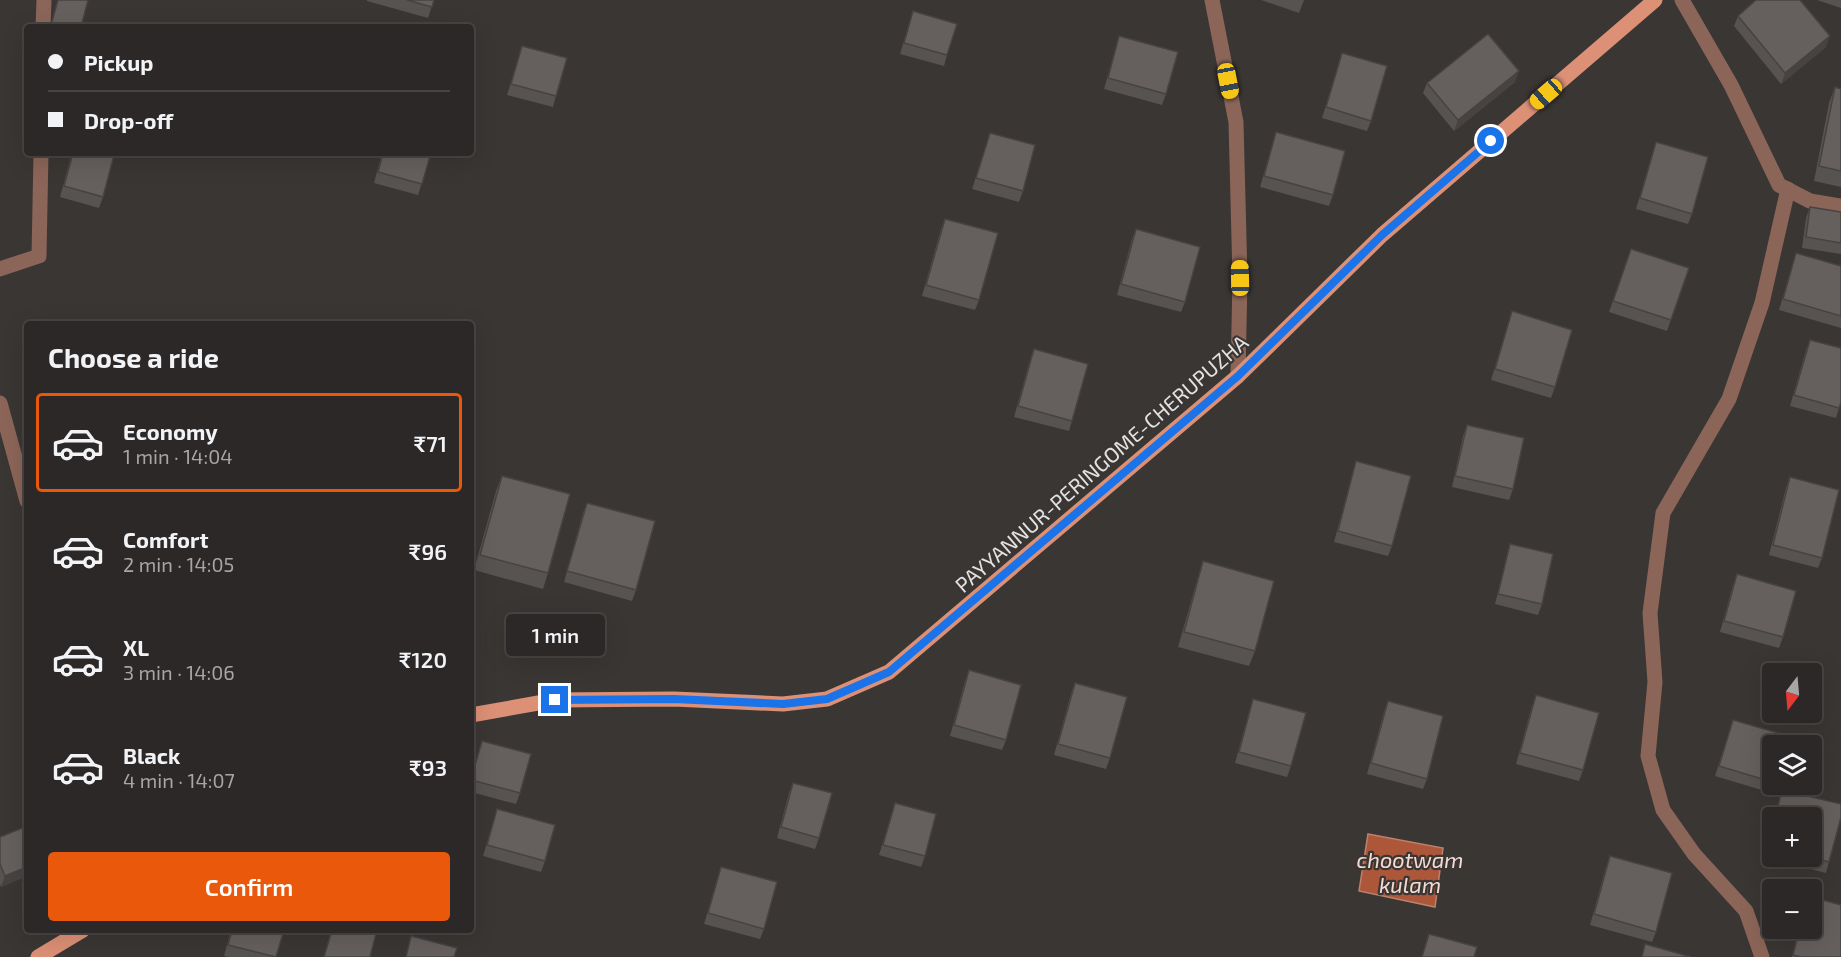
<!DOCTYPE html>
<html lang="en">
<head>
<meta charset="utf-8">
<style>
	:root { --surface:#2c2827; --page:#34302f; --text:#f1f3f6; --muted:#a6a6a7; --line:#484444; --accent:#ea580c }
	body { margin:0; font-family:"Exo 2",sans-serif; background:var(--page); color:var(--text); height:100vh; display:flex; flex-direction:column; font-size:22px; white-space:nowrap }
	* { box-sizing:border-box; margin:0 }
	p { font-size:20px; color:var(--muted) }
	.icon { flex:none; width:33px; height:33px; fill:none; stroke:currentColor; stroke-width:2; stroke-linecap:round; stroke-linejoin:round }
	.map { position:relative; flex:1; overflow:hidden }
	.side { position:absolute; left:24px; top:321px; width:450px; height:612px; display:flex; flex-direction:column; background:var(--surface); border-radius:6px; box-shadow:0 6px 24px #0002,0 0 0 2px var(--line) }
	.side>* { flex:none }
	.hud { position:absolute; left:24px; top:24px; width:450px; height:132px; border-radius:6px; box-shadow:0 6px 24px #0002,0 0 0 2px var(--line); display:grid; align-content:center; height:132px; padding:0 24px; background:var(--surface) }
	.needle { width:39px; rotate:196deg }
	.buttons { position:absolute; left:1762px; top:663px; display:grid; gap:12px }
	.buttons a { display:grid; place-items:center; width:60px; height:60px; border-radius:6px; background:var(--surface); box-shadow:0 6px 24px #0002,0 0 0 2px var(--line); font-size:30px }
	.end { position:absolute; width:27px; height:27px; margin:-14px; border:8px solid #1a73e8; background:#fff; box-shadow:0 0 0 3px #fff }
	.from { border-radius:50% }
	.bubble { position:absolute; height:42px; border-radius:6px; background:var(--surface); box-shadow:0 6px 24px #0002,0 0 0 2px var(--line); font-size:20px; font-weight:600; line-height:42px; text-align:center }
	.car { position:absolute; width:18px; height:36px; margin:-18px -9px; border-radius:8px; box-shadow:0 0 4px 2px #0007; background:linear-gradient(#f5c518 24%,#345 0 40%,#f5c518 0 76%,#345 0 86%,#f5c518 0) }
	.hud b { display:flex; align-items:center; gap:21px; height:57px; font-size:22px }
	.hud b+b { border-top:2px solid var(--line) }
	.hud i { width:15px; height:15px; background:var(--text) }
	ul { padding:0; list-style:none }
	li { display:flex; align-items:center; gap:18px; height:99px; margin:0 12px 9px; padding:0 12px; border:3px solid transparent; border-radius:6px }
	li div { flex:1 }
	li b { display:block; font-size:22px }
	li em { font-style:normal; font-weight:600 }
	li.active { border-color:var(--accent) }
	li>.icon { width:54px; height:54px; stroke-width:1.5 }
	h2 { padding:0 24px; font-size:27px; line-height:72px }
	.cta { display:flex; gap:12px; margin-top:auto; padding:12px 24px }
	.cta a { flex:1; height:69px; border-radius:6px; background:var(--accent); color:#fff; font-size:24px; font-weight:600; line-height:69px; text-align:center }
	.map>svg:first-child { display:block }
	.water { fill:#ac573a; stroke:#bd816c; stroke-width:1.5 }
	.lines { fill:none; stroke-linecap:round; stroke-linejoin:round }
	.minor { stroke:#8b6558; stroke-width:15 }
	.major { stroke:#dc9076; stroke-width:15 }
	.wall { fill:#575351 }
	.shaded-wall { fill:#474342 }
	.building { fill:#65605e; stroke:#474342; stroke-width:1.5 }
	.route { stroke:#1a73e8; stroke-width:8 }
	.labels { text-anchor:middle; dominant-baseline:central; stroke-width:4.5; stroke-linejoin:round; paint-order:stroke }
	.street-label { font-size:21px; fill:#e5e3e2; stroke:#3a3634 }
	.water-label { font-size:22px; font-style:italic; fill:#f3dad2; stroke:#3a3634 }
</style>
</head>
<body>
<div class="map">
<svg width="1841" height="957" viewBox="0 0 1841 957">
	<rect width="100%" height="100%" fill="#3a3634"/>
	<path class="water" d="M1368 834 1443 848 1435 907 1359 891Z"/>
	<g class="lines">
		<g class="minor">
			<path d="M1212 0 1236 122 1240 278 1238 376"/>
			<path d="M1682 0 1731 85 1779 185 1810 201 1841 206"/>
			<path d="M43 27 44 0"/>
			<path d="M0 269 39 256 41 153"/>
			<path d="M0 403 27 501"/>
			<path d="M1762 957 1746 911 1694 854 1663 810 1648 756 1655 682 1650 613 1663 513 1729 399 1762 303 1788 189"/>
		</g>
		<g class="major">
			<path d="M471 715 555 700 674 699 783 704 827 699 889 672 1238 376 1382 235 1655 0"/>
			<path d="M38 957 83 930"/>
		</g>
	</g>
	<g class="wall">
		<path d="M367 0H434L428 18 367 1Z"/>
		<path d="M1261 0H1304L1299 13Z"/>
		<path d="M1817 0H1841V8Z"/>
		<path d="M913 11 947 55 944 66 900 54Z"/>
		<path d="M1738 16 1826 47 1781 84 1734 26Z"/>
		<path d="M1119 36 1166 94 1162 105 1104 89Z"/>
		<path d="M522 46 556 96 553 107 507 95Z"/>
		<path d="M1342 53 1371 121 1367 131 1322 118Z"/>
		<path d="M1515 82 1454 131 1423 93 1427 83Z"/>
		<path d="M1835 87 1841 89V187L1814 181 1829 103Z"/>
		<path d="M1276 132 1333 195 1329 206 1260 187Z"/>
		<path d="M990 133 1023 191 1019 202 972 189Z"/>
		<path d="M1656 142 1692 214 1688 224 1636 209Z"/>
		<path d="M72 153H106L103 197 99 208 60 197Z"/>
		<path d="M382 153H431L418 195 374 183Z"/>
		<path d="M1810 207 1841 212V254L1802 248 1806 218Z"/>
		<path d="M945 219 979 300 975 310 922 296 941 229Z"/>
		<path d="M1136 229 1185 302 1181 312 1117 295 1132 239Z"/>
		<path d="M1631 249 1689 268 1667 331 1609 312Z"/>
		<path d="M1796 253 1841 266V328L1779 310Z"/>
		<path d="M1512 311 1555 387 1551 398 1491 380Z"/>
		<path d="M1810 340 1839 408 1836 418 1790 406 1806 350Z"/>
		<path d="M1034 349 1072 421 1069 431 1014 417 1030 360Z"/>
		<path d="M1467 425 1513 489 1509 500 1452 487 1463 436Z"/>
		<path d="M1356 461 1392 546 1388 556 1334 542 1353 472Z"/>
		<path d="M502 476 548 573 543 589 474 570 496 491Z"/>
		<path d="M1790 477 1822 558 1818 568 1769 555 1786 488Z"/>
		<path d="M587 503 636 590 632 601 564 582 583 513Z"/>
		<path d="M1510 544 1542 604 1538 615 1495 604 1507 555Z"/>
		<path d="M1203 561 1255 651 1249 666 1178 647 1198 577Z"/>
		<path d="M1737 574 1783 637 1779 648 1720 632 1733 585Z"/>
		<path d="M969 670 1006 740 1002 750 950 736 965 681Z"/>
		<path d="M1075 683 1110 758 1106 769 1054 755 1071 694Z"/>
		<path d="M1536 695 1583 770 1579 781 1516 764 1532 706Z"/>
		<path d="M1253 699 1291 766 1287 777 1235 763 1250 709Z"/>
		<path d="M1388 701 1427 779 1423 789 1367 774 1384 712Z"/>
		<path d="M1733 720 1769 781 1765 791 1715 776Z"/>
		<path d="M482 741 520 793 516 804 471 792V778Z"/>
		<path d="M793 783 819 838 815 849 777 838 789 793Z"/>
		<path d="M1782 790 1841 804V817L1829 862 1826 873 1764 857 1773 821V856H1812V818H1774Z"/>
		<path d="M895 803 925 856 921 867 879 855Z"/>
		<path d="M497 809 545 861 541 872 483 856Z"/>
		<path d="M27 826V876L1 887 0 884V837Z"/>
		<path d="M1610 856 1656 932 1652 942 1590 925 1606 867Z"/>
		<path d="M721 867 764 929 760 939 704 924Z"/>
		<path d="M1799 928H1812L1841 957H1792Z"/>
		<path d="M231 930H284L276 957H229L224 956Z"/>
		<path d="M331 930H377L370 957H324Z"/>
	</g>
	<g class="shaded-wall">
		<path d="M1830 36 1826 47 1781 84 1785 73Z"/>
		<path d="M1519 71 1515 82 1454 131 1458 120Z"/>
		<path d="M27 867V876L1 887 5 876Z"/>
	</g>
	<g class="building">
		<path d="M58 0H88L81 27H58L51 25Z"/>
		<path d="M407 0H434L432 7Z"/>
		<path d="M1756 0H1800L1830 36 1785 73 1738 16Z"/>
		<path d="M913 11 957 24 947 55 904 43Z"/>
		<path d="M1488 34 1519 71 1458 120 1427 83Z"/>
		<path d="M1119 36 1178 52 1166 94 1108 78Z"/>
		<path d="M522 46 567 58 556 96 511 84Z"/>
		<path d="M1342 53 1387 66 1371 121 1326 107Z"/>
		<path d="M1835 87 1841 89V171L1819 166Z"/>
		<path d="M1276 132 1345 151 1333 195 1264 176Z"/>
		<path d="M990 133 1035 145 1023 191 976 178Z"/>
		<path d="M1656 142 1708 157 1692 214 1640 198Z"/>
		<path d="M73 153H106L114 155 103 197 64 186Z"/>
		<path d="M383 153H431L422 184 378 172Z"/>
		<path d="M1810 207 1841 212V243L1806 237Z"/>
		<path d="M945 219 998 233 979 300 926 285Z"/>
		<path d="M1136 229 1200 247 1185 302 1121 284Z"/>
		<path d="M1631 249 1689 268 1671 320 1613 301Z"/>
		<path d="M1796 253 1841 266V316L1783 299Z"/>
		<path d="M1512 311 1572 330 1555 387 1495 369Z"/>
		<path d="M1810 340 1841 348V402L1839 408 1794 395Z"/>
		<path d="M1034 349 1088 364 1072 421 1018 406Z"/>
		<path d="M1467 425 1524 438 1513 489 1455 476Z"/>
		<path d="M1356 461 1411 476 1392 546 1338 531Z"/>
		<path d="M502 476 570 494 548 573 480 555Z"/>
		<path d="M1790 477 1839 490 1822 558 1773 545Z"/>
		<path d="M587 503 655 521 636 590 567 571Z"/>
		<path d="M1510 544 1553 554 1542 604 1498 594Z"/>
		<path d="M1203 561 1274 581 1255 651 1184 632Z"/>
		<path d="M1737 574 1796 591 1783 637 1724 621Z"/>
		<path d="M969 670 1021 685 1006 740 954 725Z"/>
		<path d="M1075 683 1127 697 1110 758 1058 744Z"/>
		<path d="M1536 695 1599 713 1583 770 1520 753Z"/>
		<path d="M1253 699 1306 713 1291 766 1239 752Z"/>
		<path d="M1388 701 1443 716 1427 779 1371 763Z"/>
		<path d="M1733 720 1782 734 1779 746H1773V766L1769 781 1719 766Z"/>
		<path d="M482 741 531 754 520 793 471 780Z"/>
		<path d="M793 783 832 793 819 838 781 827Z"/>
		<path d="M1782 790 1841 804V817L1829 862 1807 856H1812V818H1775Z"/>
		<path d="M895 803 936 814 925 856 883 845Z"/>
		<path d="M497 809 555 825 545 861 487 845Z"/>
		<path d="M27 826V867L5 876 0 864V837Z"/>
		<path d="M1773 826V848L1768 847Z"/>
		<path d="M1610 856 1672 873 1656 932 1594 914Z"/>
		<path d="M721 867 777 882 764 929 708 913Z"/>
		<path d="M1812 897 1841 905V957H1801L1793 955 1800 928H1812Z"/>
		<path d="M232 930H284L276 957 228 945Z"/>
		<path d="M332 930H377L370 957H324Z"/>
		<path d="M1429 934 1477 947 1474 957H1422Z"/>
		<path d="M411 936 457 948 454 957H406Z"/>
		<path d="M1645 944 1691 957H1642Z"/>
	</g>
	<g class="lines">
		<path class="route" d="M555 700 674 699 783 704 827 699 889 672 1238 376 1382 235 1491 141"/>
	</g>
	<g class="labels">
		<g class="street-label">
			<text transform="translate(1101 463) rotate(-41)">PAYYANNUR-PERINGOME-CHERUPUZHA</text>
		</g>
		<g class="water-label">
			<text x="1410" y="859">chootwam<tspan x="1410" dy="25">kulam</tspan></text>
		</g>
	</g>
</svg>
<div class="buttons">
<a><svg class="needle" viewBox="-14 -14 28 28"><path d="M0-13l5 13h-10z" fill="#e53935"/><path d="M0 13l5-13h-10z" fill="#a6a6a7"/></svg></a>
<a><svg class="icon" aria-label="layers" viewBox="0 0 24 24"><path d="M12 4l9 5-9 5-9-5zM3 14l9 5 9-5"/></svg></a>
<a>+</a>
<a>−</a>
</div>
<i class="end from" style="left:1491px;top:141px"></i>
<i class="end" style="left:555px;top:700px"></i>
<div class="bubble" style="left:506px;top:614px;width:99px">1 min</div>
<i class="car" style="left:1228px;top:81px;rotate:169deg"></i>
<i class="car" style="left:1546px;top:94px;rotate:229deg"></i>
<i class="car" style="left:1240px;top:278px;rotate:359deg"></i>
<div class="hud">
<b><i class="from"></i>Pickup</b>
<b><i></i>Drop-off</b>
</div>
<section class="side">
<h2>Choose a ride</h2>
<ul>
<li class="active"><svg class="icon" aria-label="car" viewBox="0 0 24 24"><path d="M5 17H2v-5l4-1 3-4h7l3 4 3 1v5h-3M9 17h6M6 11h13"/><circle cx="7" cy="17" r="2"/><circle cx="17" cy="17" r="2"/></svg><div><b>Economy</b><p>1 min · 14:04</p></div><em>₹71</em></li>
<li><svg class="icon" aria-label="car" viewBox="0 0 24 24"><path d="M5 17H2v-5l4-1 3-4h7l3 4 3 1v5h-3M9 17h6M6 11h13"/><circle cx="7" cy="17" r="2"/><circle cx="17" cy="17" r="2"/></svg><div><b>Comfort</b><p>2 min · 14:05</p></div><em>₹96</em></li>
<li><svg class="icon" aria-label="car" viewBox="0 0 24 24"><path d="M5 17H2v-5l4-1 3-4h7l3 4 3 1v5h-3M9 17h6M6 11h13"/><circle cx="7" cy="17" r="2"/><circle cx="17" cy="17" r="2"/></svg><div><b>XL</b><p>3 min · 14:06</p></div><em>₹120</em></li>
<li><svg class="icon" aria-label="car" viewBox="0 0 24 24"><path d="M5 17H2v-5l4-1 3-4h7l3 4 3 1v5h-3M9 17h6M6 11h13"/><circle cx="7" cy="17" r="2"/><circle cx="17" cy="17" r="2"/></svg><div><b>Black</b><p>4 min · 14:07</p></div><em>₹93</em></li>
</ul>
<div class="cta"><a>Confirm</a></div>
</section>
</div>
</body>
</html>
